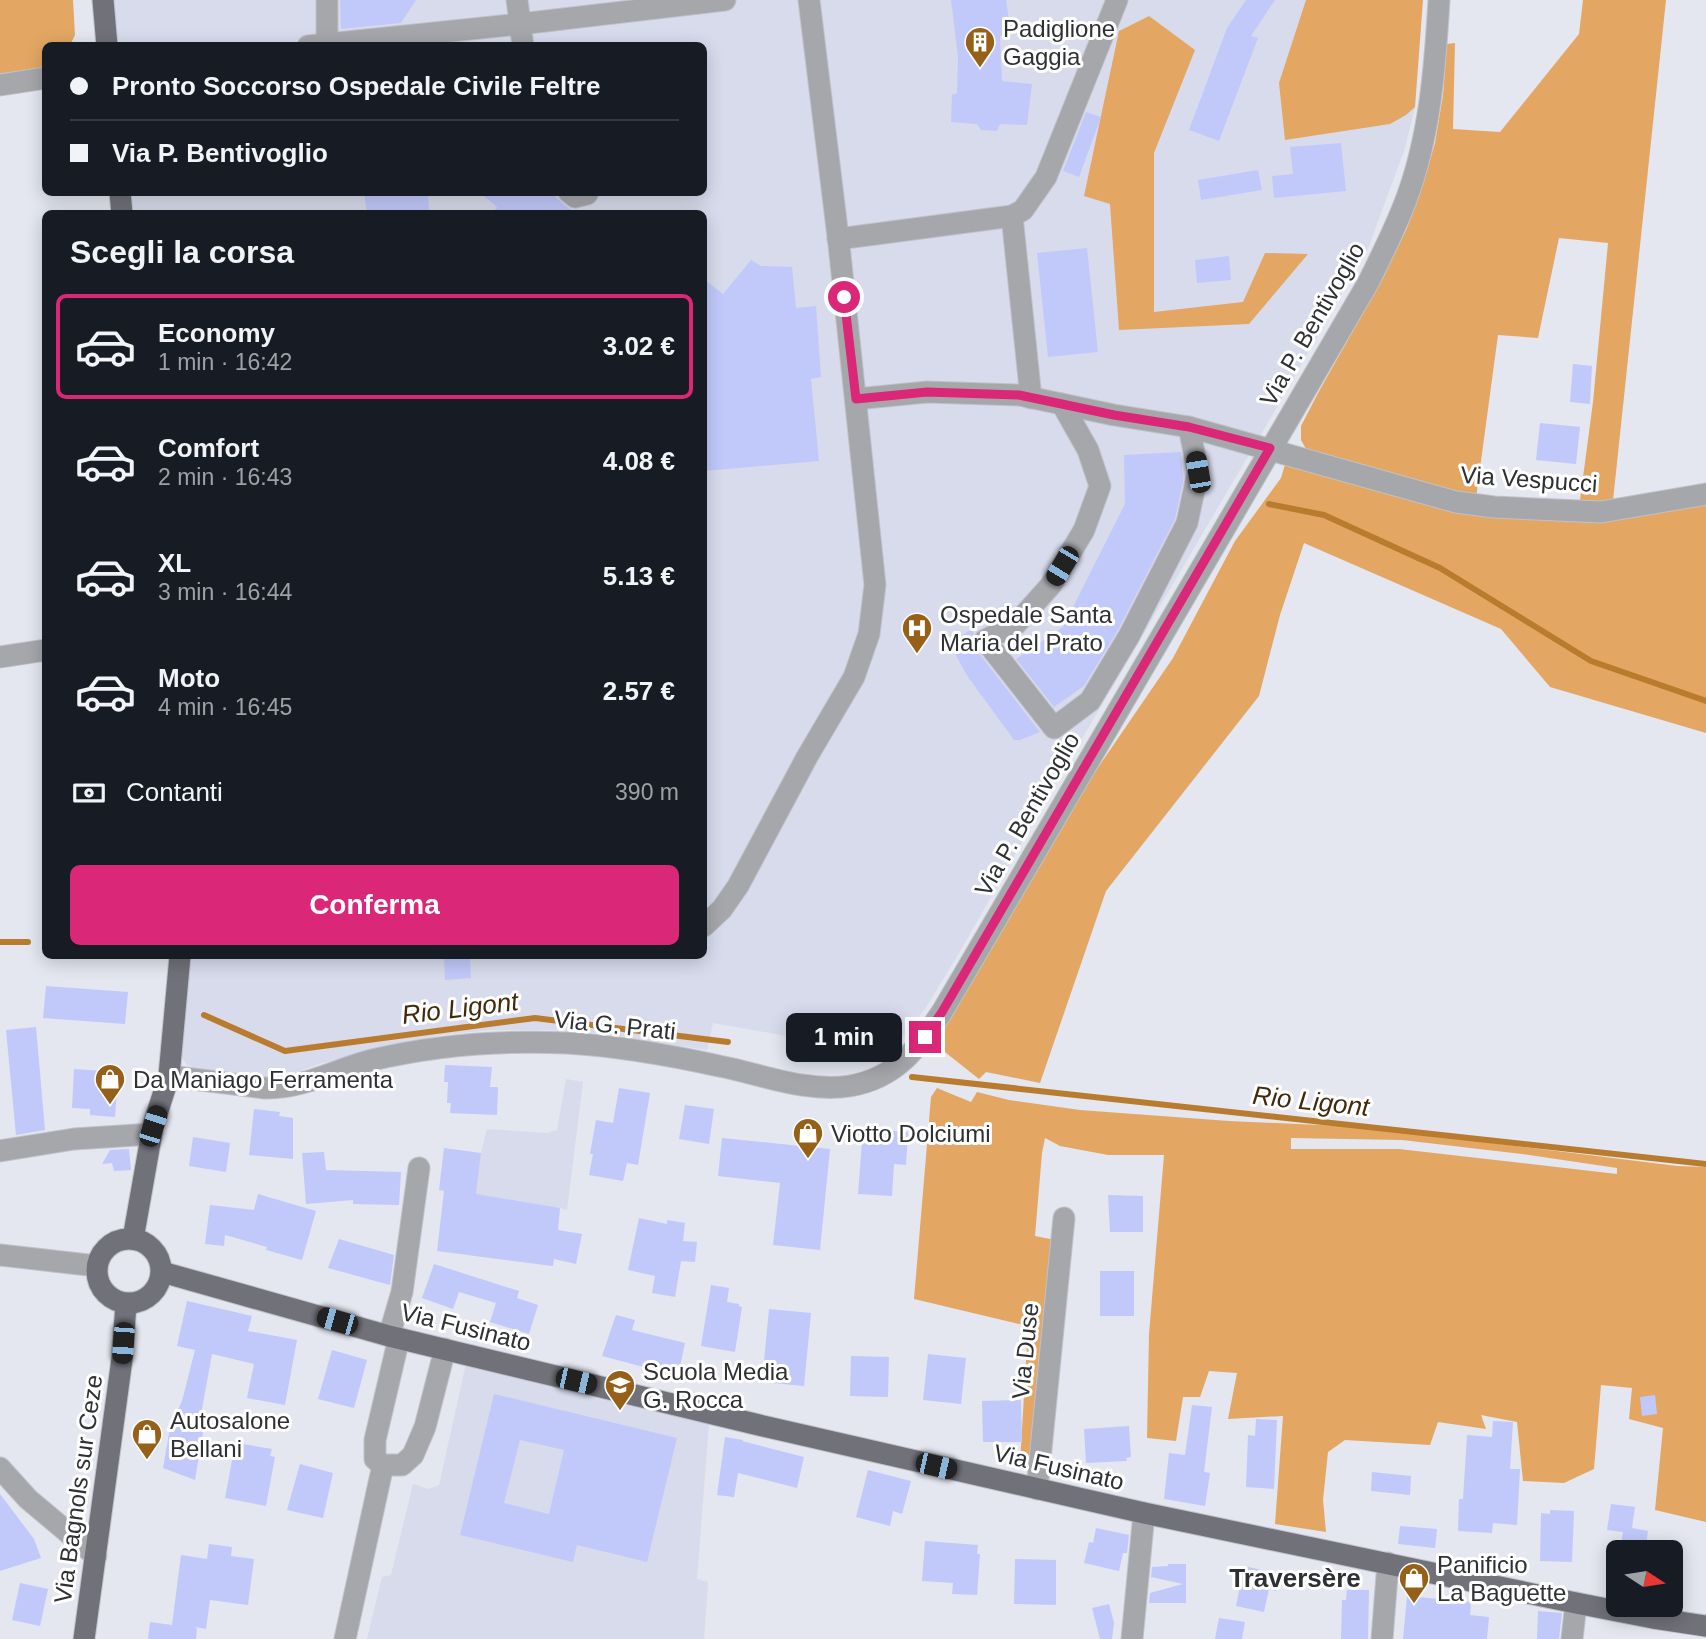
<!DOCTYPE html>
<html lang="it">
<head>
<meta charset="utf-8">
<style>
	:root { --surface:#171b24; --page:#20242c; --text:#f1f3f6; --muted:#9ea1a6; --line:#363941; --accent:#db2777 }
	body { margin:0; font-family:Arial,sans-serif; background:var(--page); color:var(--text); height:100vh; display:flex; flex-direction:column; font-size:26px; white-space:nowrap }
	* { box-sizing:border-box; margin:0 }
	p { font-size:23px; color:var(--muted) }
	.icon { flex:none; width:38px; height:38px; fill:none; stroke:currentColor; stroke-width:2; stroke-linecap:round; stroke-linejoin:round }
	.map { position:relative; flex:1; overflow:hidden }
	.panel { position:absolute; left:42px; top:210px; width:665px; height:749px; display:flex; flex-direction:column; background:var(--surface); border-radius:10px; box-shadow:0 4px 18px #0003 }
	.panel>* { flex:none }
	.banner { position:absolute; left:42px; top:42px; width:665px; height:154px; border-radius:10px; box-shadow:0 4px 18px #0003; display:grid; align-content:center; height:154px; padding:0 28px; background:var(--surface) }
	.needle { width:46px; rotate:102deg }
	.buttons { position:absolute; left:1606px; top:1540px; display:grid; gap:14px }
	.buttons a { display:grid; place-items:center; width:77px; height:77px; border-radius:10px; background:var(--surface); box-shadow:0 4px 18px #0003; font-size:35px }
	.end { position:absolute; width:32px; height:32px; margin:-16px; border:9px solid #db2777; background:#fff; box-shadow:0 0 0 4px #fff }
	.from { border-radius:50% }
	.bubble { position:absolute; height:49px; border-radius:10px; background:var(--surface); box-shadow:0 4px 18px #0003; font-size:23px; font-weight:600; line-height:49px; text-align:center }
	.car { position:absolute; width:21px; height:42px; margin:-21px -10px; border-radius:9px; box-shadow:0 0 5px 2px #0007; background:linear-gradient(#222 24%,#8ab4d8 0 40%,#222 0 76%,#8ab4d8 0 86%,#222 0) }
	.banner b { display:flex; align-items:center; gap:24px; height:66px; font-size:26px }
	.banner b+b { border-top:2px solid var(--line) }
	.banner i { width:18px; height:18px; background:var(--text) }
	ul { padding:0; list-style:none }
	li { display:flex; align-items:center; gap:21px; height:105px; margin:0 14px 10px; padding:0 14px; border:4px solid transparent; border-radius:10px }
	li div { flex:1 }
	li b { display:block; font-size:26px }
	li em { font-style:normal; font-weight:600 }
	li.active { border-color:var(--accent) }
	li>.icon { width:63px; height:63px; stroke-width:1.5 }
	h2 { padding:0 28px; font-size:32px; line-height:84px }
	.pay { display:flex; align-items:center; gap:18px; height:77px; padding:0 28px; font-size:26px }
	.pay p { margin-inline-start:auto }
	.button { display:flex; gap:14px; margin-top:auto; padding:14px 28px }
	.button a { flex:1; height:80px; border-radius:10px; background:var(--accent); color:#fff; font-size:28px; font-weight:600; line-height:80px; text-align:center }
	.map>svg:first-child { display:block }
	.built { fill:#d8dbec }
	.green { fill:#e3a763; fill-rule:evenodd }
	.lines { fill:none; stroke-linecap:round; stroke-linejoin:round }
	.stream { stroke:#b97c2f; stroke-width:6 }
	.building { fill:#c1c9fb; fill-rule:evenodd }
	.minor-casing { stroke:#c0c2ca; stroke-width:23 }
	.major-casing { stroke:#c0c2ca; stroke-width:23 }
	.minor { stroke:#a6a7ab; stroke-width:21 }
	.major { stroke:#707179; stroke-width:21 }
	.route { stroke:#db2777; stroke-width:9 }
	.labels { text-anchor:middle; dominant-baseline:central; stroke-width:6; stroke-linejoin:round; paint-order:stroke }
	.poi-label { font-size:24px; fill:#2f3033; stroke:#fff; text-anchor:start }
	.street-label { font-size:24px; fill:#2f3033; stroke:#fff }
	.water-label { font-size:26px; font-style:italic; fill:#432909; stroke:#fff }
	.neighbourhood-label { font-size:26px; font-weight:bold; fill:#2f3033; stroke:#fff }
</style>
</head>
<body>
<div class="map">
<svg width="1706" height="1639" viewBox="0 0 1706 1639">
	<rect width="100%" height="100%" fill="#e4e6f0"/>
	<g class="built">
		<path d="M107 0H1418L1415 46 1406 114 1415 107 1405 148 1369 246 1280 402 1057 781 959 953 925 1009 896 1044 885 1053 713 1023 707 1050 599 1033 548 1030H492L442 1035 319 1064 285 1076 257 1078 203 1072 187 1065 181 1056 184 956H704V214H121L119 193 704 192V46L111 45Z"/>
		<path d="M566 1079 583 1082 567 1210 560 1208 553 1266 468 1255 481 1153 487 1129 547 1133 557 1130Z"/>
		<path d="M467 1353 710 1410 697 1579 708 1582 704 1639H367L382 1577 391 1575 413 1484 429 1489 439 1485 465 1368Z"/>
	</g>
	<g class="green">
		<path d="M0 0H73L75 35 70 45 46 46 45 71 0 76Z"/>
		<path d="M1306 0H1423L1415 107 1406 115 1390 124 1285 140 1279 83Z"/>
		<path d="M1583 0H1666L1612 510 1706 494V733L1550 687 1501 629 1304 543 1280 615 1259 696 1106 891 1040 1083 986 1072 979 1079 931 1041 1073 804 1173 658 1235 541 1281 478 1288 454 1348 463 1306 449 1301 440V426L1318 393 1384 276 1407 228 1423 184 1435 143 1443 95 1447 44 1455 43 1453 129 1500 132 1579 34ZM1559 238 1608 243 1593 402 1580 500V511L1476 498 1498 335 1538 338Z"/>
		<path d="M1149 16 1195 50 1154 153V312L1243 302 1265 253 1308 254 1249 324 1119 330 1110 204 1084 196 1119 31Z"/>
		<path d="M937 1088 971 1102 977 1092 1009 1100 1080 1110 1229 1121 1365 1127 1677 1166 1706 1167V1522L1655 1510 1663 1428 1629 1419 1632 1388 1601 1385 1594 1469 1564 1483 1523 1481 1517 1422 1481 1415 1486 1429 1438 1422 1430 1445 1345 1440 1328 1452 1323 1500 1326 1532 1275 1524 1283 1416 1228 1419 1237 1373 1209 1371 1200 1397H1183L1176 1441 1147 1438 1149 1334 1164 1155H1108L1060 1146 1045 1138 1042 1153 1035 1236 1055 1240 1029 1466 1020 1464 1028 1326 914 1299 931 1097ZM1291 1138 1402 1140 1522 1154 1617 1168V1174L1399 1149H1291Z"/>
	</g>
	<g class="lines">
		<g class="stream">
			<path d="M1269 504 1324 515 1440 568 1591 661 1706 701"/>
			<path d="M0 942H28"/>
			<path d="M204 1015 285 1051 535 1018 728 1042"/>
			<path d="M912 1077 1706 1164"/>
		</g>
	</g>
	<g class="building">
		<path d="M340 0H416L401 23 341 29Z"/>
		<path d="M951 0H1006L1011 34 1000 36 1002 81 1032 84 1027 125 1000 124 997 131 981 130 977 124 951 122 952 95 957 93 958 57Z"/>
		<path d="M1246 0H1275L1251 36 1258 38 1219 141 1189 130 1227 28Z"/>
		<path d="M1086 112 1101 117 1079 177 1063 171Z"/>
		<path d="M1341 143 1346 191 1274 198 1272 176 1293 174 1290 147Z"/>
		<path d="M1258 170 1262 190 1201 200 1198 180Z"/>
		<path d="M364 192H428L429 214H367Z"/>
		<path d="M479 192H550L567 207 577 214H492L497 207Z"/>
		<path d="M1087 248 1098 352 1048 357 1037 253Z"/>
		<path d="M1229 256 1231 280 1197 283 1195 260Z"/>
		<path d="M751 260 761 266 792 267 796 308 816 306 821 377 811 379 819 461 704 471V279L723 294Z"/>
		<path d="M1573 364 1592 366 1590 404 1570 402Z"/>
		<path d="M1540 423 1580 427 1576 464 1536 460Z"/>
		<path d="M1181 452 1183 482 1175 519 1118 630 1084 686 1054 707 1016 659 1063 627 1125 504 1124 455Z"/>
		<path d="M972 629 974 633 972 640 975 648 1040 732 1020 740H1014L968 677 949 643Z"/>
		<path d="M444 956H470L471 978 445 980Z"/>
		<path d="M46 986 128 992 125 1024 43 1018Z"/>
		<path d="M36 1027 45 1130 16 1135 6 1030Z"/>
		<path d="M445 1065 492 1067 490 1087H498L497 1115 450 1113 451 1103H447L448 1082H444Z"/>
		<path d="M74 1069 118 1072 115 1117 90 1115V1109L72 1108Z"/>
		<path d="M619 1088 650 1093 638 1165 627 1163 623 1181 589 1175 593 1154H590L596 1120 613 1123Z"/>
		<path d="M685 1105 714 1109 709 1144 679 1139Z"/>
		<path d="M254 1109 280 1112 279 1116 293 1118V1159L249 1155Z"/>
		<path d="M863 1129 908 1132 906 1165 894 1164 892 1196 858 1194Z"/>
		<path d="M193 1137 230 1143 226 1172 189 1166Z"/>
		<path d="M722 1138 830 1149 820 1250 773 1245 780 1183 718 1176Z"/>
		<path d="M444 1148 481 1153 476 1194 560 1208 558 1230 582 1234 576 1264 554 1259 553 1266 437 1251 444 1191 439 1190Z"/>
		<path d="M129 1149 131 1170 114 1171 112 1163 102 1164 110 1150Z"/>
		<path d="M324 1152 326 1170 401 1172 399 1205 353 1204V1200L306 1204 302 1153Z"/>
		<path d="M258 1194 316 1211 302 1260 266 1250 267 1247 225 1235 224 1246 205 1244 210 1205 254 1210Z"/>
		<path d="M1108 1195 1143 1196V1232H1110Z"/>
		<path d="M639 1218 667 1224V1220L685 1223 683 1241 697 1242 695 1262 681 1261 675 1297 652 1293 655 1276 628 1270Z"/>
		<path d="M339 1239 394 1255 390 1285 328 1268Z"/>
		<path d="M434 1264 519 1291 517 1298 538 1305 529 1334 490 1322 496 1303 459 1292 453 1309 422 1298Z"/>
		<rect x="1100" y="1271" width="34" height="45"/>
		<path d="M711 1285 729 1288 727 1302 739 1304V1306L742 1307 735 1352 701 1346Z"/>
		<path d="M187 1301 252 1316 248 1331 297 1340 285 1405 247 1398 254 1364 212 1354 198 1431 203 1432 195 1480 163 1468 170 1428 182 1401 195 1350 177 1346Z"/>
		<path d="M769 1309 811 1313 804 1386 762 1382Z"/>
		<path d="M616 1315 635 1320 632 1330 685 1343 678 1376 602 1356Z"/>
		<path d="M332 1350 367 1360 354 1408 318 1399Z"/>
		<path d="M928 1354 966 1358 961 1404 923 1400Z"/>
		<path d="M851 1356 889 1357 888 1397 850 1396Z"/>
		<path d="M494 1394 677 1438 647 1562 577 1545 573 1562 460 1535ZM520 1440 564 1450 549 1514 504 1503Z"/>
		<path d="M1655 1395 1657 1414 1642 1416 1640 1397Z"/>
		<path d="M1021 1400 1022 1442H983L982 1401Z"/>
		<path d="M1192 1405 1212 1407 1204 1472 1210 1473 1205 1506 1164 1499 1169 1453 1185 1455Z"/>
		<path d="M1256 1419 1277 1420 1274 1489 1246 1487 1248 1435 1255 1436Z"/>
		<path d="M1493 1421 1513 1422 1510 1469H1520L1517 1525 1493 1523 1492 1533 1458 1531 1459 1499H1463L1467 1435 1492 1437Z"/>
		<path d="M1129 1426 1131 1457 1126 1458 1127 1461 1086 1463 1084 1429Z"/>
		<path d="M725 1437 743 1440 742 1441 804 1457 797 1488 738 1473 734 1497 717 1495Z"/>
		<path d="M237 1443 272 1449 270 1456 275 1457 266 1506 225 1498 235 1445H237Z"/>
		<path d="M300 1464 333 1473 323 1518 287 1510Z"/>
		<path d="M868 1470 911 1481 902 1514 893 1511 890 1526 856 1517Z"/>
		<path d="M1372 1472 1411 1476 1410 1495 1371 1491Z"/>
		<path d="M0 1494 34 1539 41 1558 0 1571Z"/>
		<path d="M1611 1504 1635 1507 1632 1528 1648 1531 1645 1552H1620L1623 1532 1607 1530Z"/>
		<path d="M1550 1510 1574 1511 1572 1562 1540 1561 1541 1513 1550 1514Z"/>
		<path d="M1400 1526 1437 1529 1435 1548 1398 1544Z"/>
		<path d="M1096 1528 1129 1535 1127 1553H1123L1119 1571 1084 1563 1089 1542 1093 1543Z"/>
		<path d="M925 1541 978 1545 977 1554H980L977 1595 952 1594 953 1583 922 1581Z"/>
		<path d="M209 1544 232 1547 231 1556 254 1559 248 1605 210 1600 206 1629 195 1627 197 1629 196 1639H148L150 1622 172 1625 181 1555 207 1559Z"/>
		<path d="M1015 1559 1056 1560V1605L1014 1604Z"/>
		<path d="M1168 1564H1186V1603H1149L1150 1593 1183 1584 1151 1577 1152 1567 1168 1566Z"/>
		<path d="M1244 1566 1280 1574 1276 1591 1269 1589 1264 1612 1236 1606Z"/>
		<path d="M20 1583 48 1589 40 1626 12 1620Z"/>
		<path d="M1347 1590H1369L1368 1639H1341L1342 1600H1346Z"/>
		<path d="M1407 1596 1471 1602 1470 1615 1489 1617 1487 1639H1403Z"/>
		<path d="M1109 1604 1114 1623 1112 1639H1100L1092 1608Z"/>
		<path d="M1538 1611 1562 1613 1559 1639H1537Z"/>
		<path d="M1219 1618 1245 1622 1242 1639H1215Z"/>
	</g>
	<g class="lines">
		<g class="minor-casing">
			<g id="minor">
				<path d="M517 0 523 46"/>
				<path d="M327 44V0"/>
				<path d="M308 46 520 24 725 0"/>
				<path d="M0 85 46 78"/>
				<path d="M569 192 575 197 587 194 588 192"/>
				<path d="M1012 216 1031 398"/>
				<path d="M838 239 1012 216 1023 210 1046 177 1117 0"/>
				<path d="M856 399 927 392 1019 395 1114 415 1189 427 1456 502 1494 507 1601 512 1706 494"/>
				<path d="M1062 404 1088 450 1100 486 1084 530 1051 585 1016 624 985 640 1054 728 1090 701 1129 636 1187 523 1198 472 1189 427"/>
				<path d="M0 657 46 650"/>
				<path d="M704 926 722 909 738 886 807 757 854 677 869 634 875 585 839 245 809 0"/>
				<path d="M169 1076 265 1088C302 1089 337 1069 372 1060 436 1045 502 1040 567 1043 618 1046 669 1055 719 1066 761 1074 806 1093 850 1086 896 1078 917 1049 942 1012L1368 283C1382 255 1395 229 1406 200 1430 136 1435 68 1439 0"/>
				<path d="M0 1151 74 1139 152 1134"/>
				<path d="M0 1255 97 1266"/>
				<path d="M389 1336 402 1292 419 1168"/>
				<path d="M399 1338 375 1440V1459L383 1465H402L413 1455 425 1427 445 1349"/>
				<path d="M0 1468 28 1499 96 1556"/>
				<path d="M1037 1489 1064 1218"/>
				<path d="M345 1639 383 1465"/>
				<path d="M1132 1639 1144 1513"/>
				<path d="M1382 1639 1388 1563"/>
				<path d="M1572 1639 1576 1603"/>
			</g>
		</g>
		<g class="major-casing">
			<g id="major">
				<path d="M103 0 107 46"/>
				<path d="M120 192 122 214"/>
				<circle cx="129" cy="1271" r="32"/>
				<path d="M133 1239 153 1126 169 1076 180 956"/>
				<path d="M162 1272 389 1336 759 1425 1144 1513 1576 1603 1653 1618 1706 1626"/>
				<path d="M84 1639 122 1359 126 1304"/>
			</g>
		</g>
		<use href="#minor" class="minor"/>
		<use href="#major" class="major"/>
	</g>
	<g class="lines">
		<path class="route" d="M844 297 856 399 927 392 1019 395 1114 415 1189 427 1270 448 942 1012 925 1037"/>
	</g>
	<defs>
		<g id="building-pin" transform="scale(1.575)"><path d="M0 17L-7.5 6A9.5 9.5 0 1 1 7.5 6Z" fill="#966018" stroke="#fff"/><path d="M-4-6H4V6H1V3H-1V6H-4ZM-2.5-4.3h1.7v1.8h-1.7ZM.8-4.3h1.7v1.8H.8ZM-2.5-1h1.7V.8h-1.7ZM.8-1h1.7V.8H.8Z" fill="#fff"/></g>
		<g id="hospital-pin" transform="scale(1.575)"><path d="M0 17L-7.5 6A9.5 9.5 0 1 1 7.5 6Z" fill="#966018" stroke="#fff"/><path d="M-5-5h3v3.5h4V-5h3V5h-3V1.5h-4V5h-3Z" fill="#fff"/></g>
		<g id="shop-pin" transform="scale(1.575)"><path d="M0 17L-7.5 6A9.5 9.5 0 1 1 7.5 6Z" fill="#966018" stroke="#fff"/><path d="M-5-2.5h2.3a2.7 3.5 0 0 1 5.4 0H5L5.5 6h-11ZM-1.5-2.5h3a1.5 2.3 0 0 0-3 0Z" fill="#fff"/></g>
		<g id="school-pin" transform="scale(1.575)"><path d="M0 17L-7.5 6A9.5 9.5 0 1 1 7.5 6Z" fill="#966018" stroke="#fff"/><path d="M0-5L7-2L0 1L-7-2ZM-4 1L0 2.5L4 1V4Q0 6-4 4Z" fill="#fff"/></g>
	</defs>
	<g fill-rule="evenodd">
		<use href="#building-pin" x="980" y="42"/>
		<use href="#hospital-pin" x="917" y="628"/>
		<use href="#shop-pin" x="110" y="1079"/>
		<use href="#shop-pin" x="808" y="1133"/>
		<use href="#school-pin" x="620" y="1385"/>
		<use href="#shop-pin" x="147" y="1434"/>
		<use href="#shop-pin" x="1414" y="1578"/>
	</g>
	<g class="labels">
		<g class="poi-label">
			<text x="1003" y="28">Padiglione<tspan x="1003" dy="28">Gaggia</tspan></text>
			<text x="940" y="614">Ospedale Santa<tspan x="940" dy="28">Maria del Prato</tspan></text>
			<text x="133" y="1079">Da Maniago Ferramenta</text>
			<text x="831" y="1133">Viotto Dolciumi</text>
			<text x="643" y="1371">Scuola Media<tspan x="643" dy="28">G. Rocca</tspan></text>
			<text x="170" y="1420">Autosalone<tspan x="170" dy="28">Bellani</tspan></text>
			<text x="1437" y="1564">Panificio<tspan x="1437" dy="28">La Baguette</tspan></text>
		</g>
		<g class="street-label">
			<text transform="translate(1312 324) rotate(-60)">Via P. Bentivoglio</text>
			<text transform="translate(1529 479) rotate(4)">Via Vespucci</text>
			<text transform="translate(1027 814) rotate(-60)">Via P. Bentivoglio</text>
			<text transform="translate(615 1025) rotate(6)">Via G. Prati</text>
			<text transform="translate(466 1327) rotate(14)">Via Fusinato</text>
			<text transform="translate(1025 1351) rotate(-84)">Via Duse</text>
			<text transform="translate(1059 1467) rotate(13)">Via Fusinato</text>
			<text transform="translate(78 1489) rotate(-82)">Via Bagnols sur Ceze</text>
		</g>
		<g class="water-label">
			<text transform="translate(460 1008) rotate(-7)">Rio Ligont</text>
			<text transform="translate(1311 1101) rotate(6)">Rio Ligont</text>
		</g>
		<g class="neighbourhood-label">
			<text x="1295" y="1578">Traversère</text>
		</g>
	</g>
</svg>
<div class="buttons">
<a><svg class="needle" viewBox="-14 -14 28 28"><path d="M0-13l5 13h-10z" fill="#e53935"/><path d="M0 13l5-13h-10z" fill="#9ea1a6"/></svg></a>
</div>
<i class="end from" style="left:844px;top:297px"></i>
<i class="end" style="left:925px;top:1037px"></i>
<div class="bubble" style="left:786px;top:1013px;width:116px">1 min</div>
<i class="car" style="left:1198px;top:472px;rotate:350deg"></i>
<i class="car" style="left:1062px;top:566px;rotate:211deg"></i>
<i class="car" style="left:153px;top:1126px;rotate:18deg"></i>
<i class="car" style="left:337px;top:1321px;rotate:286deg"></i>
<i class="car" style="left:123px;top:1343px;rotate:184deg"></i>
<i class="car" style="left:576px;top:1381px;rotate:103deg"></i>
<i class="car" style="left:936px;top:1466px;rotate:103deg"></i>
<div class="banner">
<b><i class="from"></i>Pronto Soccorso Ospedale Civile Feltre</b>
<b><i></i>Via P. Bentivoglio</b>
</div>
<section class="panel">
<h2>Scegli la corsa</h2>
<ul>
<li class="active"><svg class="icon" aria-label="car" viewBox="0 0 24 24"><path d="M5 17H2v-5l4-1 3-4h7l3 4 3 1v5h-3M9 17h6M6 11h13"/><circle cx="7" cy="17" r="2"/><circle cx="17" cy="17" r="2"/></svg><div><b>Economy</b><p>1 min · 16:42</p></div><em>3.02 €</em></li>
<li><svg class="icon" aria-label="car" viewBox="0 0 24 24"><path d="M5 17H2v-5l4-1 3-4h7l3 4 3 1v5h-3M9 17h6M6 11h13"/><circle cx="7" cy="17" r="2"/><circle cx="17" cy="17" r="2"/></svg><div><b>Comfort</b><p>2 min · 16:43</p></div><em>4.08 €</em></li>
<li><svg class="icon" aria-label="car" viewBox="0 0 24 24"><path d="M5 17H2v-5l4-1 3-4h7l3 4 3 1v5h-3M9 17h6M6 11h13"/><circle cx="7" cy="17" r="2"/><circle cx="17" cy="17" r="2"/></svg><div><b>XL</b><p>3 min · 16:44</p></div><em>5.13 €</em></li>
<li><svg class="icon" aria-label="car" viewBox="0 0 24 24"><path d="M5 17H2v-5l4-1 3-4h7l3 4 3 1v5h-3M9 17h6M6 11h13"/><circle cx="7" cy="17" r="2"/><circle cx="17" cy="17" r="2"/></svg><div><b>Moto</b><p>4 min · 16:45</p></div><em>2.57 €</em></li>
</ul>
<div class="pay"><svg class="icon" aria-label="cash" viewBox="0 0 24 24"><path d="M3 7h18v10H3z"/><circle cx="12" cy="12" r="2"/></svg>Contanti<p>390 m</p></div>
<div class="button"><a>Conferma</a></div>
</section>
</div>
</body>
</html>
